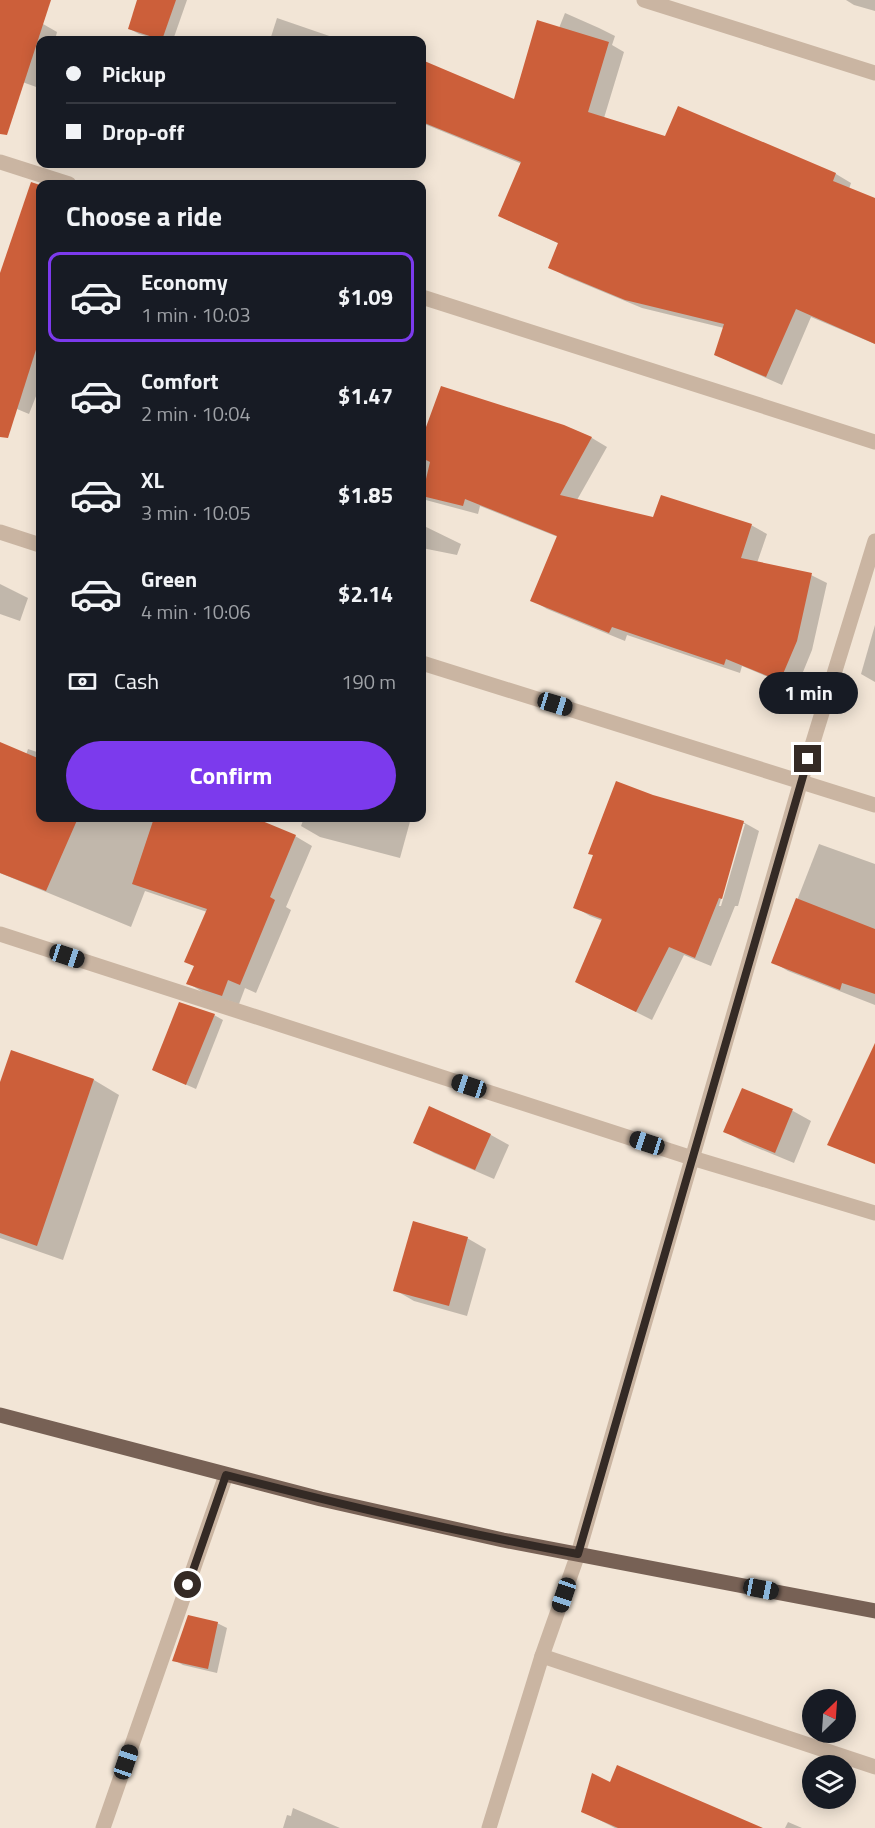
<!DOCTYPE html>
<html lang="en">
<head>
<meta charset="utf-8">
<style>
	:root { --surface:#171b24; --page:#20242c; --text:#f1f3f6; --muted:#9ea1a6; --line:#363941; --accent:#7c3aed }
	body { margin:0; font-family:"Titillium Web",sans-serif; background:var(--page); color:var(--text); height:100vh; display:flex; flex-direction:column; font-size:22px; white-space:nowrap }
	* { box-sizing:border-box; margin:0 }
	p { font-size:20px; color:var(--muted) }
	.icon { flex:none; width:33px; height:33px; fill:none; stroke:currentColor; stroke-width:2; stroke-linecap:round; stroke-linejoin:round }
	.map { position:relative; flex:1; overflow:hidden }
	.panel { position:absolute; left:36px; top:180px; width:390px; height:642px; display:flex; flex-direction:column; background:var(--surface); border-radius:12px; box-shadow:0 3px 15px #0003 }
	.panel>* { flex:none }
	.banner { position:absolute; left:36px; top:36px; width:390px; height:132px; border-radius:12px; box-shadow:0 3px 15px #0003; display:grid; align-content:center; height:132px; padding:0 30px; background:var(--surface) }
	.needle { width:39px; rotate:25deg }
	.fabs { position:absolute; left:802px; top:1689px; display:grid; gap:12px }
	.fabs a { display:grid; place-items:center; width:54px; height:54px; border-radius:50%; background:var(--surface); box-shadow:0 3px 15px #0003; font-size:30px }
	.end { position:absolute; width:27px; height:27px; margin:-14px; border:8px solid #342a25; background:#fff; box-shadow:0 0 0 3px #fff }
	.from { border-radius:50% }
	.bubble { position:absolute; height:42px; border-radius:21px; background:var(--surface); box-shadow:0 3px 15px #0003; font-size:20px; font-weight:700; line-height:42px; text-align:center }
	.car { position:absolute; width:18px; height:36px; margin:-18px -9px; border-radius:8px; box-shadow:0 0 4px 2px #0007; background:linear-gradient(#222 24%,#8ab4d8 0 40%,#222 0 76%,#8ab4d8 0 86%,#222 0) }
	.banner b { display:flex; align-items:center; gap:21px; height:57px; font-size:22px }
	.banner b+b { border-top:2px solid var(--line) }
	.banner i { width:15px; height:15px; background:var(--text) }
	ul { padding:0; list-style:none }
	li { display:flex; align-items:center; gap:18px; height:90px; margin:0 12px 9px; padding:0 18px; border:3px solid transparent; border-radius:12px }
	li div { flex:1 }
	li b { display:block; font-size:22px }
	li em { font-style:normal; font-weight:700 }
	li.current { border-color:var(--accent) }
	li>.icon { width:54px; height:54px; stroke-width:1.5 }
	h2 { padding:0 30px; font-size:27px; line-height:72px }
	.pay { display:flex; align-items:center; gap:15px; height:66px; padding:0 30px; font-size:22px }
	.pay p { margin-inline-start:auto }
	.button { display:flex; gap:12px; margin-top:auto; padding:12px 30px }
	.button a { flex:1; height:69px; border-radius:36px; background:var(--accent); color:#fff; font-size:24px; font-weight:700; line-height:69px; text-align:center }
	.map>svg:first-child { display:block }
	.shadow { fill:#0003; fill-rule:evenodd }
	.building { fill:#cc5f3a }
	.lines { fill:none; stroke-linecap:round; stroke-linejoin:round }
	.minor { stroke:#cab5a2; stroke-width:15 }
	.major { stroke:#776155; stroke-width:15 }
	.route { stroke:#342a25; stroke-width:8 }
</style>
</head>
<body>
<div class="map">
<svg width="875" height="1828" viewBox="0 0 875 1828">
	<rect width="100%" height="100%" fill="#f2e5d6"/>
	<g class="shadow">
		<path d="M139 0H187L173 40H159L139 34 130 29Z"/>
		<path d="M846 0H875V11L854 5Z"/>
		<path d="M0 5 43 24 57 32 55 40H40L39 88 0 74Z"/>
		<path d="M565 13 599 28 615 36 612 45 624 52 604 118 666 138 678 108 836 174 851 183 849 189 875 200V344L811 317 782 385 732 363 716 354 724 328 642 308 565 276 550 267 560 244 515 224 499 215 522 164 422 123V62L515 101 559 28Z"/>
		<path d="M277 18 341 40H270Z"/>
		<path d="M21 216 40 223V386L29 414 5 404 0 419V277Z"/>
		<path d="M442 388 563 426 592 438 607 447 577 500 654 519 751 525 767 534 757 563 811 575 827 583 812 650 796 689 742 666 740 673 627 635 625 641 547 609 532 600 558 537 480 506 478 514 422 499V440Z"/>
		<path d="M422 525 461 544 457 555 422 548Z"/>
		<path d="M0 584 28 598 20 621 0 614Z"/>
		<path d="M875 625V682L861 674Z"/>
		<path d="M28 749 40 753V818H251L295 836 312 846 286 907 291 910 256 993 245 988 239 1004 204 993 188 983 195 966 207 912 145 891 131 927 0 873V751L26 755Z"/>
		<path d="M652 796 743 822 759 831 738 906H735L711 966 684 955 652 1020 592 990 603 921 590 916 575 907 594 856 590 853ZM742 824H745L721 906H719Z"/>
		<path d="M304 818H411L400 858 320 837 301 826Z"/>
		<path d="M819 844 875 864V1005L788 971 773 962Z"/>
		<path d="M214 1015 223 1020 196 1089 153 1070Z"/>
		<path d="M94 1080 119 1095 63 1260 0 1238V1087Z"/>
		<path d="M742 1090 793 1111 811 1121 794 1163 743 1142 725 1131Z"/>
		<path d="M430 1108 491 1135 509 1145 494 1179 434 1153 415 1142Z"/>
		<path d="M467 1238 486 1249 467 1316 414 1301 395 1290Z"/>
		<path d="M217 1623 227 1628 217 1673 183 1665 174 1660Z"/>
		<path d="M293 1808 340 1828H283L287 1815 291 1816Z"/>
		<path d="M582 1811 725 1828H615Z"/>
		<path d="M788 1822 802 1828H785Z"/>
	</g>
	<g class="building">
		<path d="M0 0H51L7 135 0 134Z"/>
		<path d="M137 0H176L162 40 128 29Z"/>
		<path d="M537 20 609 42 588 112 665 136 678 106 836 173 833 181 875 198V344L796 309 766 377 714 355 724 324 625 300 548 268 558 243 498 216 521 162 422 122V60L514 99Z"/>
		<path d="M31 182 40 185V337L8 438 0 437V273Z"/>
		<path d="M441 386 564 425 592 437 560 495 653 517 661 495 752 524 741 558 812 573 797 641 780 681 726 659 724 665 612 627 609 633 530 601 557 536 465 499 463 506 422 496 430 462 422 458V438Z"/>
		<path d="M0 742 40 759V818H78L46 891 0 873Z"/>
		<path d="M616 781 653 795 744 821 722 899 719 898 695 958 669 947 636 1012 575 982 602 919 573 908 593 855 588 854Z"/>
		<path d="M154 818H255L296 835 270 897 275 900 240 985 228 980 222 996 186 984 194 966 184 962 207 909 132 884Z"/>
		<path d="M796 898 875 929V994L842 983 840 990 771 963Z"/>
		<path d="M179 1002 215 1014 186 1085 152 1070Z"/>
		<path d="M875 1043V1164L827 1145Z"/>
		<path d="M11 1050 94 1079 37 1246 0 1233V1082Z"/>
		<path d="M742 1088 793 1109 775 1153 723 1132Z"/>
		<path d="M429 1106 491 1134 475 1170 413 1143Z"/>
		<path d="M413 1221 468 1237 449 1306 393 1291Z"/>
		<path d="M188 1615 218 1622 208 1669 172 1661Z"/>
		<path d="M617 1765 763 1828H618L581 1812 592 1773 610 1782Z"/>
	</g>
	<g class="lines">
		<g class="minor">
			<path d="M644 0 875 73"/>
			<path d="M0 162 69 184"/>
			<path d="M422 297 875 442"/>
			<path d="M0 532 40 545"/>
			<path d="M422 663 875 805"/>
			<path d="M0 934 692 1158 875 1213"/>
			<path d="M542 1656 875 1767"/>
			<path d="M103 1828 226 1475"/>
			<path d="M489 1828 542 1656 578 1554 801 781 875 541"/>
		</g>
		<path class="major" d="M0 1415 321 1499 503 1540 875 1611"/>
	</g>
	<g class="lines">
		<path class="route" d="M188 1585 226 1475C342 1505 460 1533 578 1554L808 759"/>
	</g>
</svg>
<div class="fabs">
<a><svg class="needle" viewBox="-14 -14 28 28"><path d="M0-13l5 13h-10z" fill="#e53935"/><path d="M0 13l5-13h-10z" fill="#9ea1a6"/></svg></a>
<a><svg class="icon" aria-label="layers" viewBox="0 0 24 24"><path d="M12 4l9 5-9 5-9-5zM3 14l9 5 9-5"/></svg></a>
</div>
<i class="end from" style="left:188px;top:1585px"></i>
<i class="end" style="left:808px;top:759px"></i>
<div class="bubble" style="left:759px;top:672px;width:99px">1 min</div>
<i class="car" style="left:555px;top:704px;rotate:107deg"></i>
<i class="car" style="left:67px;top:956px;rotate:108deg"></i>
<i class="car" style="left:469px;top:1086px;rotate:288deg"></i>
<i class="car" style="left:647px;top:1143px;rotate:288deg"></i>
<i class="car" style="left:761px;top:1589px;rotate:101deg"></i>
<i class="car" style="left:564px;top:1595px;rotate:199deg"></i>
<i class="car" style="left:126px;top:1762px;rotate:19deg"></i>
<div class="banner">
<b><i class="from"></i>Pickup</b>
<b><i></i>Drop-off</b>
</div>
<section class="panel">
<h2>Choose a ride</h2>
<ul>
<li class="current"><svg class="icon" aria-label="car" viewBox="0 0 24 24"><path d="M5 17H2v-5l4-1 3-4h7l3 4 3 1v5h-3M9 17h6M6 11h13"/><circle cx="7" cy="17" r="2"/><circle cx="17" cy="17" r="2"/></svg><div><b>Economy</b><p>1 min · 10:03</p></div><em>$1.09</em></li>
<li><svg class="icon" aria-label="car" viewBox="0 0 24 24"><path d="M5 17H2v-5l4-1 3-4h7l3 4 3 1v5h-3M9 17h6M6 11h13"/><circle cx="7" cy="17" r="2"/><circle cx="17" cy="17" r="2"/></svg><div><b>Comfort</b><p>2 min · 10:04</p></div><em>$1.47</em></li>
<li><svg class="icon" aria-label="car" viewBox="0 0 24 24"><path d="M5 17H2v-5l4-1 3-4h7l3 4 3 1v5h-3M9 17h6M6 11h13"/><circle cx="7" cy="17" r="2"/><circle cx="17" cy="17" r="2"/></svg><div><b>XL</b><p>3 min · 10:05</p></div><em>$1.85</em></li>
<li><svg class="icon" aria-label="car" viewBox="0 0 24 24"><path d="M5 17H2v-5l4-1 3-4h7l3 4 3 1v5h-3M9 17h6M6 11h13"/><circle cx="7" cy="17" r="2"/><circle cx="17" cy="17" r="2"/></svg><div><b>Green</b><p>4 min · 10:06</p></div><em>$2.14</em></li>
</ul>
<div class="pay"><svg class="icon" aria-label="cash" viewBox="0 0 24 24"><path d="M3 7h18v10H3z"/><circle cx="12" cy="12" r="2"/></svg>Cash<p>190 m</p></div>
<div class="button"><a>Confirm</a></div>
</section>
</div>
</body>
</html>
